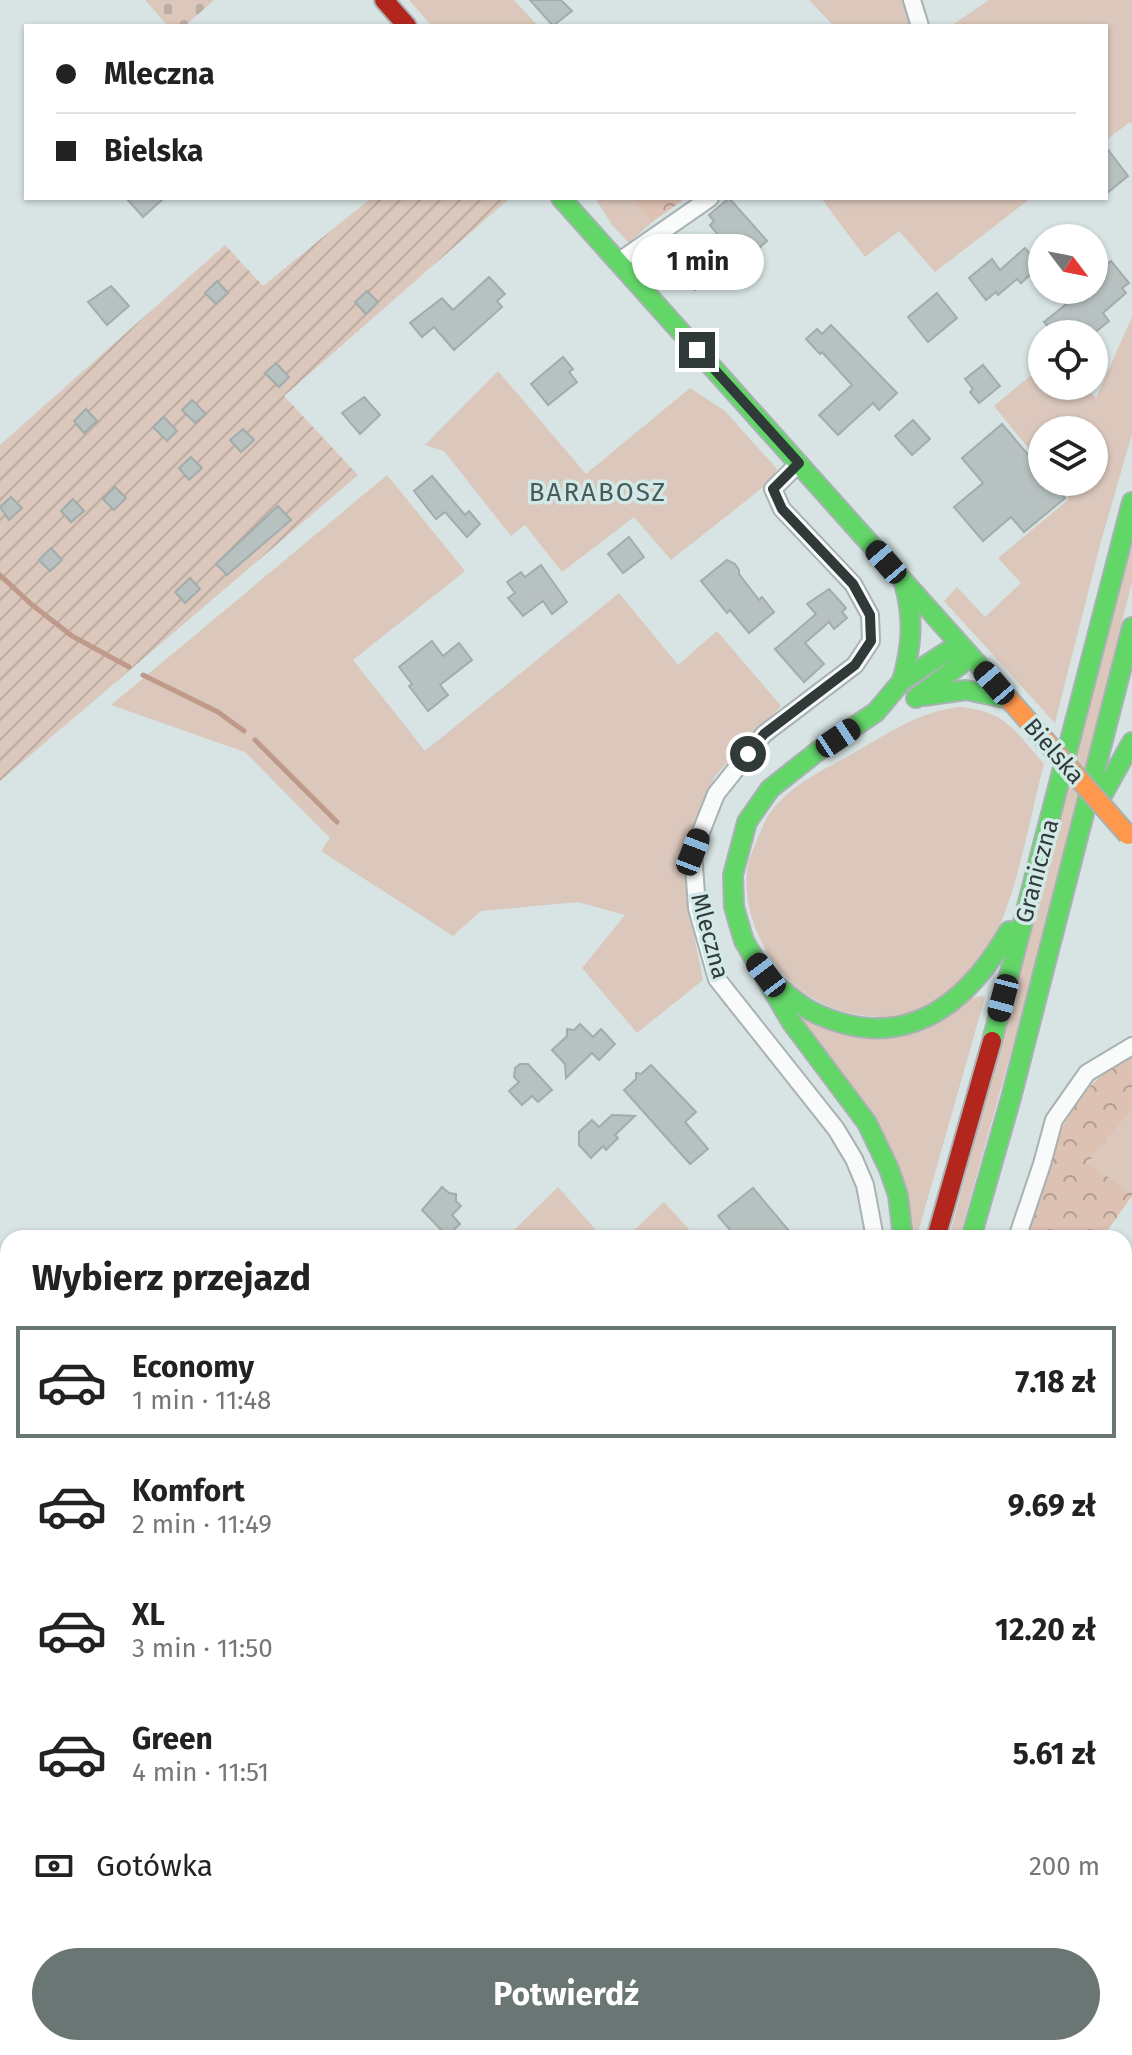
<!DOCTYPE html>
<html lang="pl">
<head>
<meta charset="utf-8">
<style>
	:root { --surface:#fff; --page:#f6f6f6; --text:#222; --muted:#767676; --line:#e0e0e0; --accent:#6a7674 }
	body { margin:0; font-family:"Fira Sans",sans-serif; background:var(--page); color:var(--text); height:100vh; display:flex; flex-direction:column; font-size:30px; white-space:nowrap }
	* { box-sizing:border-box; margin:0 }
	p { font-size:26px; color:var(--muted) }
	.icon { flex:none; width:44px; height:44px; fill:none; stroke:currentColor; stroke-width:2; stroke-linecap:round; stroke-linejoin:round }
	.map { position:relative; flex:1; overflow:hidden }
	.panel { position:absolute; left:0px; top:1230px; width:1132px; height:826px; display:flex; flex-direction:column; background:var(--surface); border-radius:24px 24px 0 0; box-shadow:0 2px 6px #0004 }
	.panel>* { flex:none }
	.hud { position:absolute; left:24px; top:24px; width:1084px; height:176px; border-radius:0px; box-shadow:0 2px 6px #0004; display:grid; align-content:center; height:176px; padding:0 32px; background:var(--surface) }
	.needle { width:52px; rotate:122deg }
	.buttons { position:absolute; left:1028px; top:224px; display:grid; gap:16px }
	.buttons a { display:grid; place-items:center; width:80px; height:80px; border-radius:50%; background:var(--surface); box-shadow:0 2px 6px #0004; font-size:40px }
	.end { position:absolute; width:36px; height:36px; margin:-18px; border:10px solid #303a39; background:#fff; box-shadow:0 0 0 4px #fff }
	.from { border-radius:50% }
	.bubble { position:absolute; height:56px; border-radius:28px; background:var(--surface); box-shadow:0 2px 6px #0004; font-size:26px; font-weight:700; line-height:56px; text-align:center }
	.car { position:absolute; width:24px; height:48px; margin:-24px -12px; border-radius:10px; box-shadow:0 0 6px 2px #0007; background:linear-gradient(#222 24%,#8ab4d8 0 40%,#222 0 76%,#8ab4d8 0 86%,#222 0) }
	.hud b { display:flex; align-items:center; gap:28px; height:76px; font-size:30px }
	.hud b+b { border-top:2px solid var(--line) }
	.hud i { width:20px; height:20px; background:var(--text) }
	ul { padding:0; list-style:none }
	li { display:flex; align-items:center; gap:24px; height:112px; margin:0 16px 12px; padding:0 16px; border:4px solid transparent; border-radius:0px }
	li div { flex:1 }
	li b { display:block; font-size:30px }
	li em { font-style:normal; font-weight:700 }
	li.current { border-color:var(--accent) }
	li>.icon { width:72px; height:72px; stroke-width:1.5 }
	h2 { padding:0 32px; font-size:36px; line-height:96px }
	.pay { display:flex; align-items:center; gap:20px; height:88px; padding:0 32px; font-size:30px }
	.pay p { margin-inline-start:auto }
	.primary-button { display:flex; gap:16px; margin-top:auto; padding:16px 32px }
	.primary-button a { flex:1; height:92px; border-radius:48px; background:var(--accent); color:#fff; font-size:32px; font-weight:700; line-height:92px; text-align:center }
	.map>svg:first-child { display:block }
	.grass { fill:#dbc7bc }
	.forest { fill:url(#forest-crowns) }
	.cemetery { fill:url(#cemetery-stones) }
	.garden { fill:url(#garden-furrows) }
	.water { fill:#bf9a8a }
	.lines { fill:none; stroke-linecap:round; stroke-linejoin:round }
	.stream { stroke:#bf9a8a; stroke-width:5 }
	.building { fill:#b7c1c0; stroke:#a2acab; stroke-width:2 }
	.street-casing { stroke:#a8b2b2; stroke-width:20 }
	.fast-casing { stroke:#a8b2b2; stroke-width:22 }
	.jam-casing { stroke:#a8b2b2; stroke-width:22 }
	.street { stroke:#f9fbfb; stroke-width:16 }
	.fast { stroke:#63d668; stroke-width:18 }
	.jam { stroke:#b3261e; stroke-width:18 }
	.slow-bridge-casing { stroke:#a8b2b2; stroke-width:22; stroke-linecap:butt }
	.slow-bridge { stroke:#ff974d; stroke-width:18 }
	.route { stroke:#303a39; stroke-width:10 }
	.labels { text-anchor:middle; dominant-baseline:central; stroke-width:7; stroke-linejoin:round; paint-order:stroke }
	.street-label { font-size:24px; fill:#303a39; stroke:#d2e9e7 }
	.neighbourhood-label { font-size:26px; letter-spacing:2px; fill:#485d5a; stroke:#d2e9e7 }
</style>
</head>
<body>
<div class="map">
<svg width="1132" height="2055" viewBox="0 0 1132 2055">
	<defs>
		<pattern id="forest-crowns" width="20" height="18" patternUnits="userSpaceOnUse" patternTransform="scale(2)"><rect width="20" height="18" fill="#ddc1b3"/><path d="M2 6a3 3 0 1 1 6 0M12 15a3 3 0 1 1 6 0" fill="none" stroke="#b49e93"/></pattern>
		<pattern id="cemetery-stones" width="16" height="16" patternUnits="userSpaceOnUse" patternTransform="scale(2)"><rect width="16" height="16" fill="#dbc7bc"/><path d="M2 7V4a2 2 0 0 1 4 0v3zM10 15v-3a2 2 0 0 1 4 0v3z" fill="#bcaca2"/></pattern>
		<pattern id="garden-furrows" width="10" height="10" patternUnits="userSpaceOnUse" patternTransform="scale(2)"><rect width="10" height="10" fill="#dbc7bc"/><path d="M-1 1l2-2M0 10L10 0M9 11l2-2" fill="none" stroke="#bcaca2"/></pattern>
	</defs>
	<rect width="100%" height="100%" fill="#d7e4e3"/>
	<g class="grass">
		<path d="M409 0H514L538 26H432Z"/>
		<path d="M809 0H916L927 26H834Z"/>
		<path d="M989 0H1132V125L1130 122 1106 140V26H951Z"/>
		<path d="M595 198H630L652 222 629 243 612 225Z"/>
		<path d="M821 198H1031L935 272 899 231 865 257Z"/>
		<path d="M1132 317V434L1100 545 1055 723 944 601 957 587 985 617 1021 583 998 558 1069 499 1056 482H1094V430H1042V465L994 406 1042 366V386H1085L1096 398Z"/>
		<path d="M498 371 586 474 690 388 725 411 777 469 771 481 671 560 634 517 562 572 525 525 511 536 444 451 425 445Z"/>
		<path d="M387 475 465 571 353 660 425 751 619 593 678 665 717 631 781 706 715 776 685 850 691 920 703 980 637 1033 582 968 625 915 578 902 481 911 453 936 321 851 330 838 245 752 111 705Z"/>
		<path d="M1132 546V582L1044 935 959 1238H949Z"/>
		<path d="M960 707C1008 712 1013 730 1044 764 1029 819 1013 923 977 965 960 985 935 1007 909 1013 838 1028 775 989 753 921 747 903 744 879 749 861 751 853 755 846 758 838 761 831 764 822 768 816 788 786 820 772 850 755 886 735 918 711 960 707Z"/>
		<path d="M982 996 985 997 917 1236 801 1016 821 1027Z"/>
		<path d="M1132 1110V1193L1087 1163Z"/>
		<path d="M558 1187 603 1238H506Z"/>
		<path d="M664 1202 697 1238H626Z"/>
		<path d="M1124 1438 1132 1441V1518L1124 1515Z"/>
		<path d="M8 1468V1510L0 1508V1474Z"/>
		<path d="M1124 1702 1132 1712V1801L1124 1811Z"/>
		<path d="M1132 2024V2055H1057L1062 2048H1124V2029Z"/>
		<path d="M183 2048H531L523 2055H189Z"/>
		<path d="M586 2048H627L624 2055H586Z"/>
		<path d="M858 2048H933L929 2055H866Z"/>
	</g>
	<g class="forest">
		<path d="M630 198H686L652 222Z"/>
		<path d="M1132 1055V1110L1087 1163 1132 1193V1196L1102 1238 1022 1237C1047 1168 1061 1090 1132 1055Z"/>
		<path d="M0 1508 8 1510V1543L0 1542Z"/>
		<path d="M1132 1801V1855L1130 1858 1124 1854V1811Z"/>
		<path d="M1132 1904V1936L1124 1944V1914Z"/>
		<path d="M531 2048H579V2055H523Z"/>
		<path d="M757 2048H858L866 2055H754Z"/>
		<path d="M933 2048H985L980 2055H929Z"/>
		<path d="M1011 2048H1062L1057 2055H1005Z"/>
	</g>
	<path class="cemetery" d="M145 0H214L185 26H168Z"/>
	<path class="garden" d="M371 198H510L284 396 358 475 0 781V445L225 245 263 286Z"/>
	<path class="water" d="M1132 1936V2024L1124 2029V1944Z"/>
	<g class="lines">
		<g class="stream">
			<path d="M0 575 31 604 72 636 129 667"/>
			<path d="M143 675 218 712 244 731"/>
			<path d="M255 740 337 822"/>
			<path d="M0 1522 8 1524"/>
		</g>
	</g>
	<g class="building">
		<path d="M530 0H561L572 11 553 26Z"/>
		<path d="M1106 147 1128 176 1106 194Z"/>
		<path d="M126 198H164L143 217Z"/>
		<path d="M729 198 767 241 748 258 741 249 695 290 671 262 691 244 702 258 723 241 710 225 714 221 709 215Z"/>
		<path d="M1025 248 1040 266 1021 283 1017 279 998 295 996 292 986 300 969 278 992 259 1000 270Z"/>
		<path d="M1111 261 1129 283 1122 288 1126 293 1103 313 1109 321 1093 334H1054L1044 322 1084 290H1094V275Z"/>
		<path d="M489 277 505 294 497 301 502 307 454 350 434 327 422 337 410 323 442 298 453 310Z"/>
		<path d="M217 281 228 293 216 304 205 293Z"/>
		<path d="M111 286 129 306 107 325 88 302Z"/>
		<path d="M367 291 378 302 366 314 355 302Z"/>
		<path d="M937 293 957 318 928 342 908 317Z"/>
		<path d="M831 325 897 393 879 410 873 403 838 435 819 415 852 385 822 352 820 354 806 339 817 329 822 334Z"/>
		<path d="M563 357 573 369 569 372 577 382 548 405 531 384Z"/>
		<path d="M276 363 289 377 279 387 265 373Z"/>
		<path d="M983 365 1000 386 979 403 970 392 973 389 965 379Z"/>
		<path d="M364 397 380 415 360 434 342 413Z"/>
		<path d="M192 400 206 414 195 423 182 410Z"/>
		<path d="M86 409 97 421 84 433 74 421Z"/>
		<path d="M164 417 177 431 167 441 153 427Z"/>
		<path d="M913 420 930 439 912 455 895 436Z"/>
		<path d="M1002 424 1042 471V482H1052L1065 498 1024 532 1011 517 983 541 954 507 983 483 962 458Z"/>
		<path d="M243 429 254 440 241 452 230 440Z"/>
		<path d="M191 457 202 468 189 480 179 468Z"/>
		<path d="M432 476 465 515 469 511 480 524 467 537 445 512 436 519 414 491Z"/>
		<path d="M115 487 126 498 114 510 103 499Z"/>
		<path d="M11 497 22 508 9 520 0 507Z"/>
		<path d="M73 499 84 511 71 522 61 511Z"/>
		<path d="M278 506 291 520 227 575 216 564Z"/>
		<path d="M629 537 644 557 623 573 608 554Z"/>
		<path d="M51 548 62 560 50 571 39 560Z"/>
		<path d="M727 560 735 564 739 570V574L759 600 762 597 774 612 749 633 730 610 727 613 701 581Z"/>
		<path d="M541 565 567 602 552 614 543 601 523 616 508 598 515 593 507 582 521 572 525 577Z"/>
		<path d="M190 578 200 589 185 603 175 592Z"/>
		<path d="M829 589 846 608 842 612 847 618 834 629 829 622 805 643 824 664 804 682 775 649 816 614 807 604Z"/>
		<path d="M432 641 443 656 459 643 472 660 440 685 448 695 428 711 409 686 412 684 399 667Z"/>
		<path d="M580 1024 593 1037 601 1029 615 1044 599 1060 592 1053 566 1078 565 1064 552 1050 567 1036V1029L574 1030Z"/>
		<path d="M520 1064H528L552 1090 538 1102 532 1096 522 1105 509 1091 519 1082 514 1077 515 1068Z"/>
		<path d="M651 1065 696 1112 685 1122 708 1149 690 1164 624 1090 636 1079V1073L641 1074Z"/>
		<path d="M612 1115 635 1116 615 1135 618 1138 606 1150 603 1146 591 1158 579 1145V1132L592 1120 599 1127Z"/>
		<path d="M442 1187 449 1193 456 1194V1201L461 1206 452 1215 460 1224 447 1236 422 1210Z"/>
		<path d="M753 1188 795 1238H737L718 1216Z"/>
	</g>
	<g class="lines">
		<g class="street-casing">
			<g id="street">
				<path d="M912 0 920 26"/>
				<path d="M618 262 710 198"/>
				<path d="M799 463 773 489 782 509 853 584 870 615 871 641 855 665 764 734 716 794 693 852 697 908 717 979 836 1129 854 1159 865 1185 875 1238"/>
				<path d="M1017 1238 1042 1164 1054 1120 1087 1073 1132 1046"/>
				<path d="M0 1565 8 1567"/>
				<path d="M811 2048 816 2055"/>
				<path d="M581 2055 582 2048"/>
			</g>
		</g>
		<g class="fast-casing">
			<g id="fast">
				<path d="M561 198 1009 699"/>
				<path d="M902 681C912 646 914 618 904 583"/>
				<path d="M924 696 966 690 1009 699"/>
				<path d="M1103 794 1132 742"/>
				<path d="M778 987C789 995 800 1006 813 1012 902 1055 965 1008 1009 931"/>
				<path d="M992 1041 1132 502"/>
				<path d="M903 1238 898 1195 889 1169 867 1123 792 1023 744 941 734 907 733 875 747 822 770 789 818 751 876 712 902 681 948 651 965 650 960 665 916 698"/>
				<path d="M971 1238 1011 1098 1132 627"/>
				<path d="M1124 1880 1132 1869"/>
				<path d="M647 2055 650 2048"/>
				<path d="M681 2055 684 2048"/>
				<path d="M991 2055 997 2048"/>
			</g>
		</g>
		<g class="jam-casing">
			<g id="jam">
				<path d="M384 0 407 26"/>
				<path d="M936 1238 992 1041"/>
			</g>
		</g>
		<use href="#street" class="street"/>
		<use href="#fast" class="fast"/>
		<use href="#jam" class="jam"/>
		<g class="slow-bridge-casing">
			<path id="slow-bridge" d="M1009 699 1128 835"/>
		</g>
		<use href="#slow-bridge" class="slow-bridge"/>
	</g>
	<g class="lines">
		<path class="route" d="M697 350 799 463 773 489 782 509 853 584 870 615 871 641 855 665 764 734 748 754"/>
	</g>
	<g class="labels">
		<g class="street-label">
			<text transform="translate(1054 751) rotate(49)">Bielska</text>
			<text transform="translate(1037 871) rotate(-75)">Graniczna</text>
			<text transform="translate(710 936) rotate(75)">Mleczna</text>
		</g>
		<g class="neighbourhood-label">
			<text x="598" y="492">BARABOSZ</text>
		</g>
	</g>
</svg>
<div class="buttons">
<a><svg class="needle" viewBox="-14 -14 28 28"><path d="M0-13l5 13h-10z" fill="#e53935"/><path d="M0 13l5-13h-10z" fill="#767676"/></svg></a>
<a><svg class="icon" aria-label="locate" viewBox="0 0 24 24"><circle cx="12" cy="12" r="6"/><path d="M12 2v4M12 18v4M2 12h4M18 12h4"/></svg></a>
<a><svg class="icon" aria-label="layers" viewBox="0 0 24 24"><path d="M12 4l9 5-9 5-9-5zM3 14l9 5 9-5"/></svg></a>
</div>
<i class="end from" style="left:748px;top:754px"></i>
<i class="end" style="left:697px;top:350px"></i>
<div class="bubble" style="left:632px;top:234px;width:132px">1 min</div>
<i class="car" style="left:886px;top:562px;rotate:319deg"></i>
<i class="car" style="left:994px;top:683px;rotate:319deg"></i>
<i class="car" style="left:838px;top:738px;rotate:56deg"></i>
<i class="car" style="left:693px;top:852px;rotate:21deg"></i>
<i class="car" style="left:766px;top:975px;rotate:323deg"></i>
<i class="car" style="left:1003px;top:998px;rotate:195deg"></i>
<div class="hud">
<b><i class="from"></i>Mleczna</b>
<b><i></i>Bielska</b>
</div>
<section class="panel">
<h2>Wybierz przejazd</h2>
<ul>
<li class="current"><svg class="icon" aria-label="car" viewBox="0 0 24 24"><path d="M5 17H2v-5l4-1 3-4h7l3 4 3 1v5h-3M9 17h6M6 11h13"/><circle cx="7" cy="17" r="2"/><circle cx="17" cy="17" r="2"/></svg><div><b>Economy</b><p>1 min · 11:48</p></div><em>7.18 zł</em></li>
<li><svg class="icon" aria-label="car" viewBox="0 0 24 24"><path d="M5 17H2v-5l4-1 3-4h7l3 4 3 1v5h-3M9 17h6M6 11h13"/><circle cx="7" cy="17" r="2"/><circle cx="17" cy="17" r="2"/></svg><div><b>Komfort</b><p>2 min · 11:49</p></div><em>9.69 zł</em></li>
<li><svg class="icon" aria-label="car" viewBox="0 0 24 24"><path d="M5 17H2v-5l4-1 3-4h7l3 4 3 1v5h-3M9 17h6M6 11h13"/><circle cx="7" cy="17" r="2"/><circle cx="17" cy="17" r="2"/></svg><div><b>XL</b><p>3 min · 11:50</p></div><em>12.20 zł</em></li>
<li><svg class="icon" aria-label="car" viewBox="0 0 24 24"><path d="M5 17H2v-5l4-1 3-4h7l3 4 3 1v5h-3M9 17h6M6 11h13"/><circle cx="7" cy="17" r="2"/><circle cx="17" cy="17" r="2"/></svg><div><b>Green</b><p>4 min · 11:51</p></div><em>5.61 zł</em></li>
</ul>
<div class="pay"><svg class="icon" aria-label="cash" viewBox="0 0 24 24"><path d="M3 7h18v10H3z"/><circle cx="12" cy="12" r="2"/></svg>Gotówka<p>200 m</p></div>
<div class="primary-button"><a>Potwierdź</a></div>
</section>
</div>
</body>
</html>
